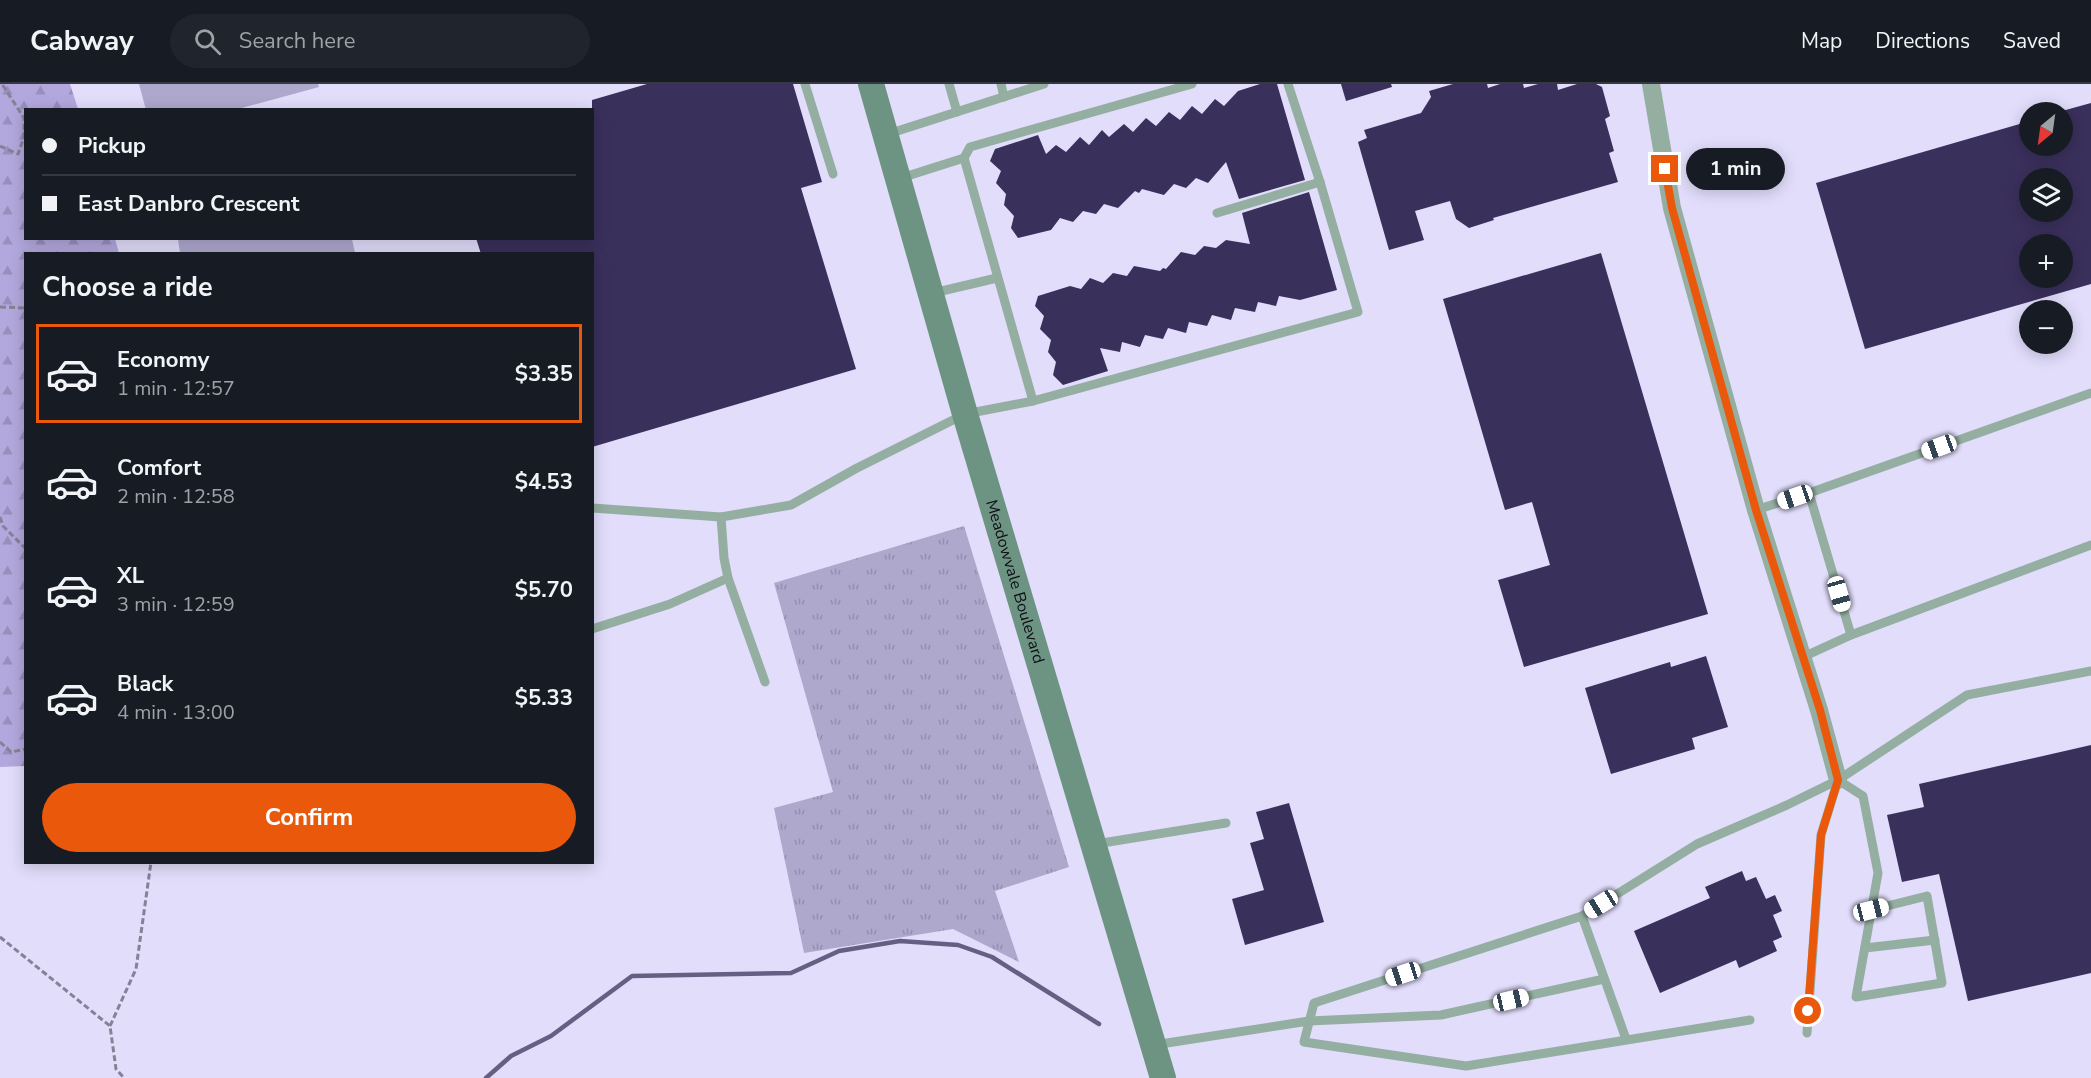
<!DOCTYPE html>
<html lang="en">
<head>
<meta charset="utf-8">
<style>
	:root { --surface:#171b24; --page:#20242c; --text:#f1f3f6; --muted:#9ea1a6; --line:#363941; --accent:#ea580c }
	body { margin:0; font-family:"Nunito Sans",sans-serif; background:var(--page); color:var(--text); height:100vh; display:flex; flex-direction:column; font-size:22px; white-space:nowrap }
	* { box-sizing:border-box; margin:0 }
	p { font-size:20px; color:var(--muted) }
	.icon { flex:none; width:33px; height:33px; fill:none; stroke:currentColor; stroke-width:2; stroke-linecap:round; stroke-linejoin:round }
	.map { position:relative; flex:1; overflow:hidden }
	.drawer { position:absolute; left:24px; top:168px; width:570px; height:612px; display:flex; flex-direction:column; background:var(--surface); border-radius:0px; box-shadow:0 3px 15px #0003 }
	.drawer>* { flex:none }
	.banner { position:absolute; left:24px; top:24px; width:570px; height:132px; border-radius:0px; box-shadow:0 3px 15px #0003; display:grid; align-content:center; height:132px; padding:0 18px; background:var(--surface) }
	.needle { width:39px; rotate:209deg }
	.tools { position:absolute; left:2019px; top:18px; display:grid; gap:12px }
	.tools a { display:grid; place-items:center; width:54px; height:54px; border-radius:50%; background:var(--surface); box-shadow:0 3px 15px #0003; font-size:30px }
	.end { position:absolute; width:27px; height:27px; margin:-14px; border:8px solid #ea580c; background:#fff; box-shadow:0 0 0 3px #fff }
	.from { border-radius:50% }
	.bubble { position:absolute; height:42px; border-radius:21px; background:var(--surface); box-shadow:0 3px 15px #0003; font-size:20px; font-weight:700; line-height:42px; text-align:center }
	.car { position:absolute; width:18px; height:36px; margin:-18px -9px; border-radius:8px; box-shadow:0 0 4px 2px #0007; background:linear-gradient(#fff 24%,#345 0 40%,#fff 0 76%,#345 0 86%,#fff 0) }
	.banner b { display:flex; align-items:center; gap:21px; height:57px; font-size:22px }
	.banner b+b { border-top:2px solid var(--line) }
	.banner i { width:15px; height:15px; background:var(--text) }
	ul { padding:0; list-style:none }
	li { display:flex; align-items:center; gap:18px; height:99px; margin:0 12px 9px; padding:0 6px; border:3px solid transparent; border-radius:0px }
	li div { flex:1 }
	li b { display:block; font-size:22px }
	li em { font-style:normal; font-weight:700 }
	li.on { border-color:var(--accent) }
	li>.icon { width:54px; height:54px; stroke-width:1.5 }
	h2 { padding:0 18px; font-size:27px; line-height:72px }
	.action { display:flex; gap:12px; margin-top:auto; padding:12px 18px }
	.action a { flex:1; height:69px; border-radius:36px; background:var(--accent); color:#fff; font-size:24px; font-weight:700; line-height:69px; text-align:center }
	header { display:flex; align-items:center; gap:36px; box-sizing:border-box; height:84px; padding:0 30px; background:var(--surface); border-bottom:2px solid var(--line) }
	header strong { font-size:28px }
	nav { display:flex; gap:33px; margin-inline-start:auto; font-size:21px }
	.search { width:420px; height:54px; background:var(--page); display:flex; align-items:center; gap:15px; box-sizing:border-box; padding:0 21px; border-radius:33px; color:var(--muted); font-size:22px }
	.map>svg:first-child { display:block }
	.grass { fill:#aea8cd }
	.forest { fill:url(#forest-firs) }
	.park { fill:url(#park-tufts) }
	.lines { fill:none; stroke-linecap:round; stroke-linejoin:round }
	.stream { stroke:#655f84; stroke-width:4.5 }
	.building { fill:#3a305c; fill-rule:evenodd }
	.path { stroke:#858297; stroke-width:3; stroke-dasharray:6 3; stroke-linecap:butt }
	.lane { stroke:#94aea1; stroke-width:9 }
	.street { stroke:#94aea1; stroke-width:18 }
	.secondary { stroke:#6d9482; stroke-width:26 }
	.route { stroke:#ea580c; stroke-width:8 }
	.labels { text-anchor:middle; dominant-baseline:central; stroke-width:6; stroke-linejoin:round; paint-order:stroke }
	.street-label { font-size:16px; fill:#0d0c15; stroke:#fff }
</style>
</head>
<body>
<header>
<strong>Cabway</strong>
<div class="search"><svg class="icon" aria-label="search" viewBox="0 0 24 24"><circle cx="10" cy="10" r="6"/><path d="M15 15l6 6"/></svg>Search here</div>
<nav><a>Map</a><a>Directions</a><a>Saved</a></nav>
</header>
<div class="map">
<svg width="2091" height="994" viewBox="0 0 2091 994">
	<defs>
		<pattern id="forest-firs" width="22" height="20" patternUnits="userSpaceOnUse" patternTransform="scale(1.5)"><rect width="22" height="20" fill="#b2a8dd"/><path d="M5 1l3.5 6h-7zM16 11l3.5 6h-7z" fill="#988fbd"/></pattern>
		<pattern id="park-tufts" width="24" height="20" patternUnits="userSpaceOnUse" patternTransform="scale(1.5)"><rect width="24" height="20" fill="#aea8cd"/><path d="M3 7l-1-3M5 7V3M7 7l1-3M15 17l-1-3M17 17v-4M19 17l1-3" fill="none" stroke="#948faf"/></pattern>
	</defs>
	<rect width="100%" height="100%" fill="#e1ddfb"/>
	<g class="grass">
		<path d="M139 0H318L319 3 238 25 146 26Z"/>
		<path d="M178 155H352L355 169H180Z"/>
	</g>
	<path class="forest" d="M0 0H70L78 25 26 26V154L115 155 119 169 26 170V682L0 683Z"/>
	<path class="park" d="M964 442 1069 783 995 807 1019 878 953 845 804 869 774 724 833 708 774 499Z"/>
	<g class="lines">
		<path class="stream" d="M486 994 511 972 551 952 632 892 791 889 839 867 900 857 958 861 992 873 1099 940"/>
	</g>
	<g class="building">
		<path d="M647 0H793L822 98 801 104 856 285 592 363V170H481L476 154H592V16Z"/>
		<path d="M1260 0H1277L1305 96 1239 115 1226 78 1208 99 1196 94 1186 104 1174 100 1164 111 1142 105 1139 109 1135 107 1118 124 1104 120 1096 130 1083 127 1073 138 1060 134 1051 146 1018 154 1011 144 1014 132 1004 121 1006 110 996 99 1001 87 990 77 995 65 1038 51 1046 70 1056 61 1066 68 1080 53 1089 61 1102 46 1109 53 1124 40 1133 48 1146 34 1156 42 1169 28 1180 36 1192 22 1202 30 1215 15 1224 22 1238 7Z"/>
		<path d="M1341 0H1391L1392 3 1346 17Z"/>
		<path d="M1453 0H1487L1488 4 1500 0H1523L1524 4 1538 0H1557L1558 6 1577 0H1596L1602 3 1610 32 1605 35 1614 67 1609 69 1618 98 1493 134 1494 136 1469 144 1456 135 1450 117 1415 127 1424 156 1389 166 1358 58 1367 54 1364 46 1421 29 1431 13 1429 7Z"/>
		<path d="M2091 19V200L1865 265 1816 99 2030 37V62H2062V27ZM2030 94H2062V128H2030ZM2030 160H2062V194H2030Z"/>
		<path d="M1309 108 1337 206 1300 216 1279 212 1276 222 1258 218 1255 228 1235 224 1231 236 1212 231 1207 242 1189 238 1186 249 1168 244 1163 255 1145 251 1140 263 1122 258 1120 268 1100 264 1108 287 1063 301 1053 291 1056 278 1048 268 1051 256 1040 245 1044 232 1035 222 1038 212 1070 202 1081 205 1090 194 1103 199 1113 189 1127 192 1134 182 1160 187 1163 184 1166 185 1181 168 1195 171 1204 162 1216 164 1226 156 1250 160 1242 129Z"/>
		<path d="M1601 169 1708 530 1524 583 1498 496 1550 481 1532 418 1505 426 1443 215Z"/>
		<path d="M1706 572 1728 643 1692 654 1695 665 1611 690 1585 604 1670 578 1671 583Z"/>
		<path d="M2091 661V889L1968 917 1939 790 1902 798 1887 731 1924 723 1919 700Z"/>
		<path d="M1289 719 1324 838 1245 861 1232 815 1264 806 1250 759 1264 755 1256 728Z"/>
		<path d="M1742 787 1746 797 1756 793 1766 815 1775 811 1782 827 1773 831 1782 853 1773 857 1777 867 1739 884 1736 876 1660 909 1634 847 1710 814 1705 803Z"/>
	</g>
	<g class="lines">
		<g class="path">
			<path d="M0 62 18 70 24 53V34L2 0"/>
			<path d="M0 223 26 224"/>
			<path d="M0 433 3 442 26 465"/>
			<path d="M0 658 11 668 26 665"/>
			<path d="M0 853 110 942 116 985 124 994"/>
			<path d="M110 942 136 885 151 778"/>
		</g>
		<g class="lane">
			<path d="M805 0 833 90"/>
			<path d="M949 0 957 28"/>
			<path d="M1001 0 1004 13"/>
			<path d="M1288 0 1320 98"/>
			<path d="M888 50 1044 0"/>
			<path d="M964 74 970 63 1192 0"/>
			<path d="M901 94 964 74 1033 317"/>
			<path d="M933 209 997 194"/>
			<path d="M2091 309 1809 409 1851 551 2091 461"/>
			<path d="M592 424 721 433 791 421 857 384 965 330 1033 317 1358 228 1320 98 1217 129"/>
			<path d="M1756 426 1809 409"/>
			<path d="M721 433 724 474 728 494 765 598"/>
			<path d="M592 545 670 520 728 494"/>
			<path d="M1803 573 1851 551"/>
			<path d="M1838 696 1863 712 1878 789 1856 913 1942 899 1927 812 1871 826"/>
			<path d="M1096 760 1226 739"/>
			<path d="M1582 832 1626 955"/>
			<path d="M1865 864 1935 856"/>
			<path d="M1750 936 1466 982 1304 958 1314 919 1582 832 1697 760 1787 721 1838 696 1967 611 2091 587"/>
			<path d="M1807 949 1821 751 1838 696"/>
			<path d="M1154 961 1309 937 1441 931 1604 895"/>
		</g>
		<path class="street" d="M1651 0 1672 124 1756 426 1819 626 1838 696"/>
		<path class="secondary" id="s1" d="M871 0 965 330 1163 994"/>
	</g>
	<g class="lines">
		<path class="route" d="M1665 85 1672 124 1756 426 1820 626 1838 696 1821 751 1808 927"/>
	</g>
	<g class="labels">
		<g class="street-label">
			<text stroke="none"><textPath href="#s1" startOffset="518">Meadowvale Boulevard</textPath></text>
		</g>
	</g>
</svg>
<div class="tools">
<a><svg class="needle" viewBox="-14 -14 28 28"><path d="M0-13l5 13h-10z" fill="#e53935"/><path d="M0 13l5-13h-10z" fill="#9ea1a6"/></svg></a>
<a><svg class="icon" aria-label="layers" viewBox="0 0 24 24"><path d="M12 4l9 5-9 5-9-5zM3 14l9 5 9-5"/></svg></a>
<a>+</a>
<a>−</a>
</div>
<i class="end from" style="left:1808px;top:927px"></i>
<i class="end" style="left:1665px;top:85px"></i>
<div class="bubble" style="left:1686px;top:64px;width:99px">1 min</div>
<i class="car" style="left:1939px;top:363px;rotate:250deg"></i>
<i class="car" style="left:1795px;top:413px;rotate:251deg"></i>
<i class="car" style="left:1839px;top:510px;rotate:164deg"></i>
<i class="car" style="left:1601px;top:820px;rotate:238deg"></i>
<i class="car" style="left:1871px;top:826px;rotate:76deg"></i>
<i class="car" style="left:1403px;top:890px;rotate:252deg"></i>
<i class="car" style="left:1511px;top:916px;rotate:77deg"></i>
<div class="banner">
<b><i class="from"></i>Pickup</b>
<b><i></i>East Danbro Crescent</b>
</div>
<section class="drawer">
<h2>Choose a ride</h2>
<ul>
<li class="on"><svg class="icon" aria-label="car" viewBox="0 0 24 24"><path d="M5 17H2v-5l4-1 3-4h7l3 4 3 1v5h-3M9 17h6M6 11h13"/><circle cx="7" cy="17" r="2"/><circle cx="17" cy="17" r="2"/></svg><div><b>Economy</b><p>1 min · 12:57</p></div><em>$3.35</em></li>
<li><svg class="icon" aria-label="car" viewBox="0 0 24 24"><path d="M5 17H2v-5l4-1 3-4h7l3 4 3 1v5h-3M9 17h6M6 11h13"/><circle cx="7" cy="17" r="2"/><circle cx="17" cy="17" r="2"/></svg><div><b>Comfort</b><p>2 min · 12:58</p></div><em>$4.53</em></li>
<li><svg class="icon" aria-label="car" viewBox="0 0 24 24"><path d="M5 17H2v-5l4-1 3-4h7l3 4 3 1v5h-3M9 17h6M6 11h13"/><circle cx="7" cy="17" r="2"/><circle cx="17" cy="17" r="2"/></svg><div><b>XL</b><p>3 min · 12:59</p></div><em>$5.70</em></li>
<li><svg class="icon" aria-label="car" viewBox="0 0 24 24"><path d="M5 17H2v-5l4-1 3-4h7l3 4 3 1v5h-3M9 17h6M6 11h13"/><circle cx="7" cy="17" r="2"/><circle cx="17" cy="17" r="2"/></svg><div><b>Black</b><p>4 min · 13:00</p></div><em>$5.33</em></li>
</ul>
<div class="action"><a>Confirm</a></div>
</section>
</div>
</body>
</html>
